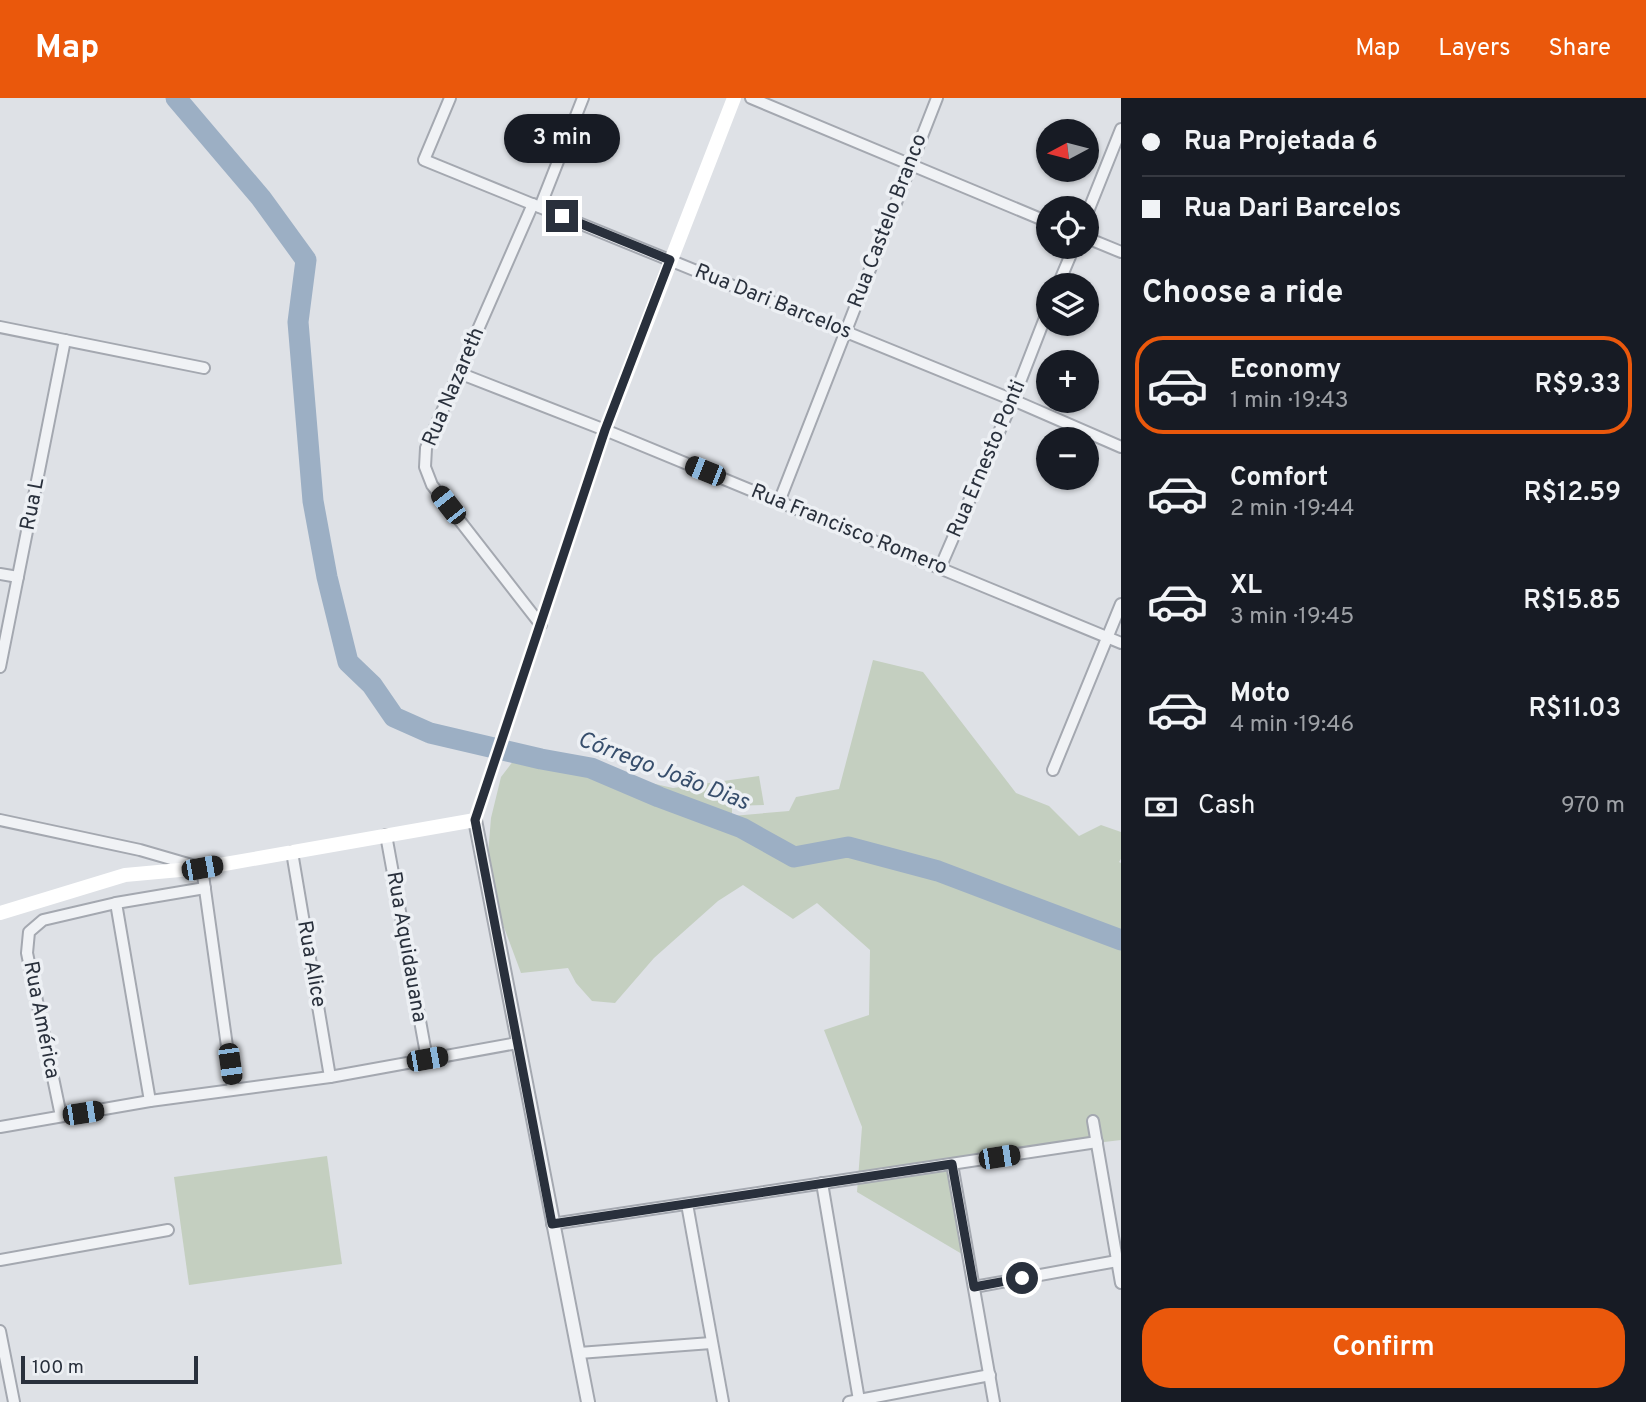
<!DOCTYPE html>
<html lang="en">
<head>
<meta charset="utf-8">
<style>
	:root { --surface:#171b24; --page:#20242c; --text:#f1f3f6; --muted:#9ea1a6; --line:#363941; --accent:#ea580c }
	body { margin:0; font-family:Overpass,sans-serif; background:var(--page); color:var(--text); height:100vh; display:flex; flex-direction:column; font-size:26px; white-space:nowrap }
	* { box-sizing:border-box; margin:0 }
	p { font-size:23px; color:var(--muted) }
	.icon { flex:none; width:38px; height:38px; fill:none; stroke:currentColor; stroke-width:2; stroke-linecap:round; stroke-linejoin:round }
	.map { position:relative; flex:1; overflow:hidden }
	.side { display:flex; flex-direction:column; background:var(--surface); width:525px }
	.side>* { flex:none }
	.guide { display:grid; align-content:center; height:154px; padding:0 21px; background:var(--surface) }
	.needle { width:46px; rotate:263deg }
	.controls { position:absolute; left:1036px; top:21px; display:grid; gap:14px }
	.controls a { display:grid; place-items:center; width:63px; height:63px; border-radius:50%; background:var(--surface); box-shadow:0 2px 5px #0004; font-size:35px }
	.scale { position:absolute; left:21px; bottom:18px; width:177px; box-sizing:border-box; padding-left:7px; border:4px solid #29303c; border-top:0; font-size:19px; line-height:24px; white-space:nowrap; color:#29303c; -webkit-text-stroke:5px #edf0f4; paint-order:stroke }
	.end { position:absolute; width:32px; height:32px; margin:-16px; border:9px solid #29303c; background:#fff; box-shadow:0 0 0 4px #fff }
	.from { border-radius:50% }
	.bubble { position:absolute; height:49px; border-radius:24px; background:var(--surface); box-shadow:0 2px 5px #0004; font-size:23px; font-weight:600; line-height:49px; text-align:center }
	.car { position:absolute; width:21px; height:42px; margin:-21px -10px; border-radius:9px; box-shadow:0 0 5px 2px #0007; background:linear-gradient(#222 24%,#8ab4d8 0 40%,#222 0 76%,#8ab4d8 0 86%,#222 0) }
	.guide b { display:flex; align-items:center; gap:24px; height:66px; font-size:26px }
	.guide b+b { border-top:2px solid var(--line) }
	.guide i { width:18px; height:18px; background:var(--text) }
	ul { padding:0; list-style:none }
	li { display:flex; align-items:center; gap:21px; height:98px; margin:0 14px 10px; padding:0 7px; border:4px solid transparent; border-radius:28px }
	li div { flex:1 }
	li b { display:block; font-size:26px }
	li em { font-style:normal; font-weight:600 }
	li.active { border-color:var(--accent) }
	li>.icon { width:63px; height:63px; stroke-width:1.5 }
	h2 { padding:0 21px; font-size:32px; line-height:84px }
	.pay { display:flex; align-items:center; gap:18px; height:77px; padding:0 21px; font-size:26px }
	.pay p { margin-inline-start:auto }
	.cta { display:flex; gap:14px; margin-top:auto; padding:14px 21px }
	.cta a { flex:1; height:80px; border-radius:28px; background:var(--accent); color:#fff; font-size:28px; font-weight:600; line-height:80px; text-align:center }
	header { display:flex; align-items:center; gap:42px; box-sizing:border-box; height:98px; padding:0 35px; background:var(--accent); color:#fff }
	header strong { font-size:33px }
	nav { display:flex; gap:38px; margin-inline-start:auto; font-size:24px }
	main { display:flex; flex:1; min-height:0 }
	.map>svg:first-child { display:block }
	.green { fill:#c4cfc0 }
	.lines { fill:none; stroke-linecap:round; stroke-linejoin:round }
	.river { stroke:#9cafc4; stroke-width:21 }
	.minor-casing { stroke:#a4a8b0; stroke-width:14 }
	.tertiary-casing { stroke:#a4a8b0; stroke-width:16 }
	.minor { stroke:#f0f2f5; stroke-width:10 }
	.tertiary { stroke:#f0f2f5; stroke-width:12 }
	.secondary { stroke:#fff; stroke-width:14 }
	.route { stroke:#29303c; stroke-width:9 }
	.labels { text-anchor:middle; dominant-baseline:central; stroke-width:7; stroke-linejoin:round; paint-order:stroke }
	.street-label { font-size:21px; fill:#29303c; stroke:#edf0f4 }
	.water-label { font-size:23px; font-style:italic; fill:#374e6c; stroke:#edf0f4 }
</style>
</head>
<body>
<header>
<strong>Map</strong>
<nav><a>Map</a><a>Layers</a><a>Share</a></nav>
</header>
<main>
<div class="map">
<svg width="1121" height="1304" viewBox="0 0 1121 1304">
	<rect width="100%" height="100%" fill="#dee1e6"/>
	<g class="green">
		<path d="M873 562 923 574 1016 695 1049 708 1079 738 1101 727 1121 734V761L1119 764 1121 765V1042L1046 1051 953 1066 967 1159 857 1094 862 1029 824 932 869 917 870 852 817 805 793 821 743 787 718 803 654 860 615 905 592 903 576 885 568 870 521 875 486 781 491 720 501 679 520 654 539 653 575 659 633 681 673 690 759 678 764 707 732 708V718L789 713 796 699 839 691Z"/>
		<path d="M327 1058 342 1166 189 1187 174 1079Z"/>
	</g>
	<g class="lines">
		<path class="river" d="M176 0 261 100 306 162 298 224 313 403 327 479 348 564 372 587 394 619 430 635 541 661 591 670 659 699 742 730 794 759 848 749 938 773 1121 842"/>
		<g class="minor-casing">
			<g id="minor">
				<path d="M450 0 424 62 1013 302 1121 349"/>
				<path d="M751 0 1048 124"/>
				<path d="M533 106 426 350 425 369 432 387 541 527"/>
				<path d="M540 109 583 0"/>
				<path d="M1087 116 1121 31"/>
				<path d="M1087 140 1121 154"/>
				<path d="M1058 187 1074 149"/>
				<path d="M0 229 204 270"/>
				<path d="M459 275 605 332 1121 545"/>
				<path d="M779 404 937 0"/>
				<path d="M940 470 1013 302 1048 212"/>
				<path d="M0 476 18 479"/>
				<path d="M0 569 65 242"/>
				<path d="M1053 672 1121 506"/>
				<path d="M0 722 140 752 202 770 233 991"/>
				<path d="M386 737 427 961"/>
				<path d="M292 754 330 979"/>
				<path d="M150 1003 116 805 205 790"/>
				<path d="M61 1018 27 855 29 834 43 822 116 805"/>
				<path d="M1093 1023 1121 1185"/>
				<path d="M0 1029 150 1003 330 979 517 945"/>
				<path d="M952 1066 994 1304"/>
				<path d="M822 1085 859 1302"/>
				<path d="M687 1106 723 1304"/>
				<path d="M552 1126 1097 1044"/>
				<path d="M0 1162 168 1132"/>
				<path d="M974 1189 1117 1163"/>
				<path d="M0 1233 14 1304"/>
				<path d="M579 1255 711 1245"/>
				<path d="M849 1304 990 1277"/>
			</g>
		</g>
		<g class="tertiary-casing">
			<path id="tertiary" d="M475 722 588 1304"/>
		</g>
		<use href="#minor" class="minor"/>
		<use href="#tertiary" class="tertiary"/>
		<path class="secondary" d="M0 815 125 777 202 770 475 722 605 332 734 0"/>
	</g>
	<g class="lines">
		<path class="route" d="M562 118 670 162 605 332 475 722 552 1126 952 1066 974 1189 1022 1180"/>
	</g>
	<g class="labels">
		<g class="street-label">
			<text transform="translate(888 123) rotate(-69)">Rua Castelo Branco</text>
			<text transform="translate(773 204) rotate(22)">Rua Dari Barcelos</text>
			<text transform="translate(454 289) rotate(-67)">Rua Nazareth</text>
			<text transform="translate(987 361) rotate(-67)">Rua Ernesto Ponti</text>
			<text transform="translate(33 406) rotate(-79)">Rua L</text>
			<text transform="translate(849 432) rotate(22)">Rua Francisco Romero</text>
			<text transform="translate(406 849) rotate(80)">Rua Aquidauana</text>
			<text transform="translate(311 866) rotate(80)">Rua Alice</text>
			<text transform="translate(41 922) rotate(79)">Rua América</text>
		</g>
		<g class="water-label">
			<text transform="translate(663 674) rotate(21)">Córrego João Dias</text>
		</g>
	</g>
</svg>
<div class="controls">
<a><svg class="needle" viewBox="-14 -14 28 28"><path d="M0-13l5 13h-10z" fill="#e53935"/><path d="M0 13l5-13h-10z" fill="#9ea1a6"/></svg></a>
<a><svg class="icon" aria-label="locate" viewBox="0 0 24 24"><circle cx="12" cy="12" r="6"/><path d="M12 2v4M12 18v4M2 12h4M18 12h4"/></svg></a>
<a><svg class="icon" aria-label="layers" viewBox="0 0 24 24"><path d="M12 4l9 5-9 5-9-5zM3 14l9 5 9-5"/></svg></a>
<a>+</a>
<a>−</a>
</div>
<div class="scale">100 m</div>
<i class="end from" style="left:1022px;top:1180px"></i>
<i class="end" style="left:562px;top:118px"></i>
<div class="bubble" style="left:504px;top:16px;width:116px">3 min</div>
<i class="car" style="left:705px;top:373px;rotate:292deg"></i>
<i class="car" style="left:448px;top:407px;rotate:322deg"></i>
<i class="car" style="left:202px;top:770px;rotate:80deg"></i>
<i class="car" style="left:427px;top:961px;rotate:80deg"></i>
<i class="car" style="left:230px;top:966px;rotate:172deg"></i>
<i class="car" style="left:83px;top:1015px;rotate:81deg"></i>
<i class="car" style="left:999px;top:1059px;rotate:81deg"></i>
</div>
<section class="side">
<div class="guide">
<b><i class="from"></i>Rua Projetada 6</b>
<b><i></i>Rua Dari Barcelos</b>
</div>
<h2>Choose a ride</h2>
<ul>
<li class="active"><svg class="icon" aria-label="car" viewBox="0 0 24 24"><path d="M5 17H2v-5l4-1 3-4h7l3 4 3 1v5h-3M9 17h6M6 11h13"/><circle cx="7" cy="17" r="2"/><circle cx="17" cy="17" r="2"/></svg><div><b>Economy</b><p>1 min · 19:43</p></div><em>R$9.33</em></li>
<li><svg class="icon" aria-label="car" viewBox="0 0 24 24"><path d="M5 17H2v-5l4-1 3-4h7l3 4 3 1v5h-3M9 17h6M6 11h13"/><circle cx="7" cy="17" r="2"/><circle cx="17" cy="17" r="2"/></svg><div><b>Comfort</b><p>2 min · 19:44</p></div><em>R$12.59</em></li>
<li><svg class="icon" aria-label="car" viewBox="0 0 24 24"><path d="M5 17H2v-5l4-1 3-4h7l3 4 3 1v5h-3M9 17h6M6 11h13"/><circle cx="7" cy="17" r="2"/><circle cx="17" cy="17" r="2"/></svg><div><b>XL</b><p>3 min · 19:45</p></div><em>R$15.85</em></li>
<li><svg class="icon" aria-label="car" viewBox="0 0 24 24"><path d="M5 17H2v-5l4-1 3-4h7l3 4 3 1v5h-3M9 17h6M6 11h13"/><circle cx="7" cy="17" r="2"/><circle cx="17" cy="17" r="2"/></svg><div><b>Moto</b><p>4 min · 19:46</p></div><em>R$11.03</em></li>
</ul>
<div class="pay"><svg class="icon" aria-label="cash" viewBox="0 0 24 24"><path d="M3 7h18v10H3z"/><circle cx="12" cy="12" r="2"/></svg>Cash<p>970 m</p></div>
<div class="cta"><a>Confirm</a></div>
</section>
</main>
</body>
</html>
